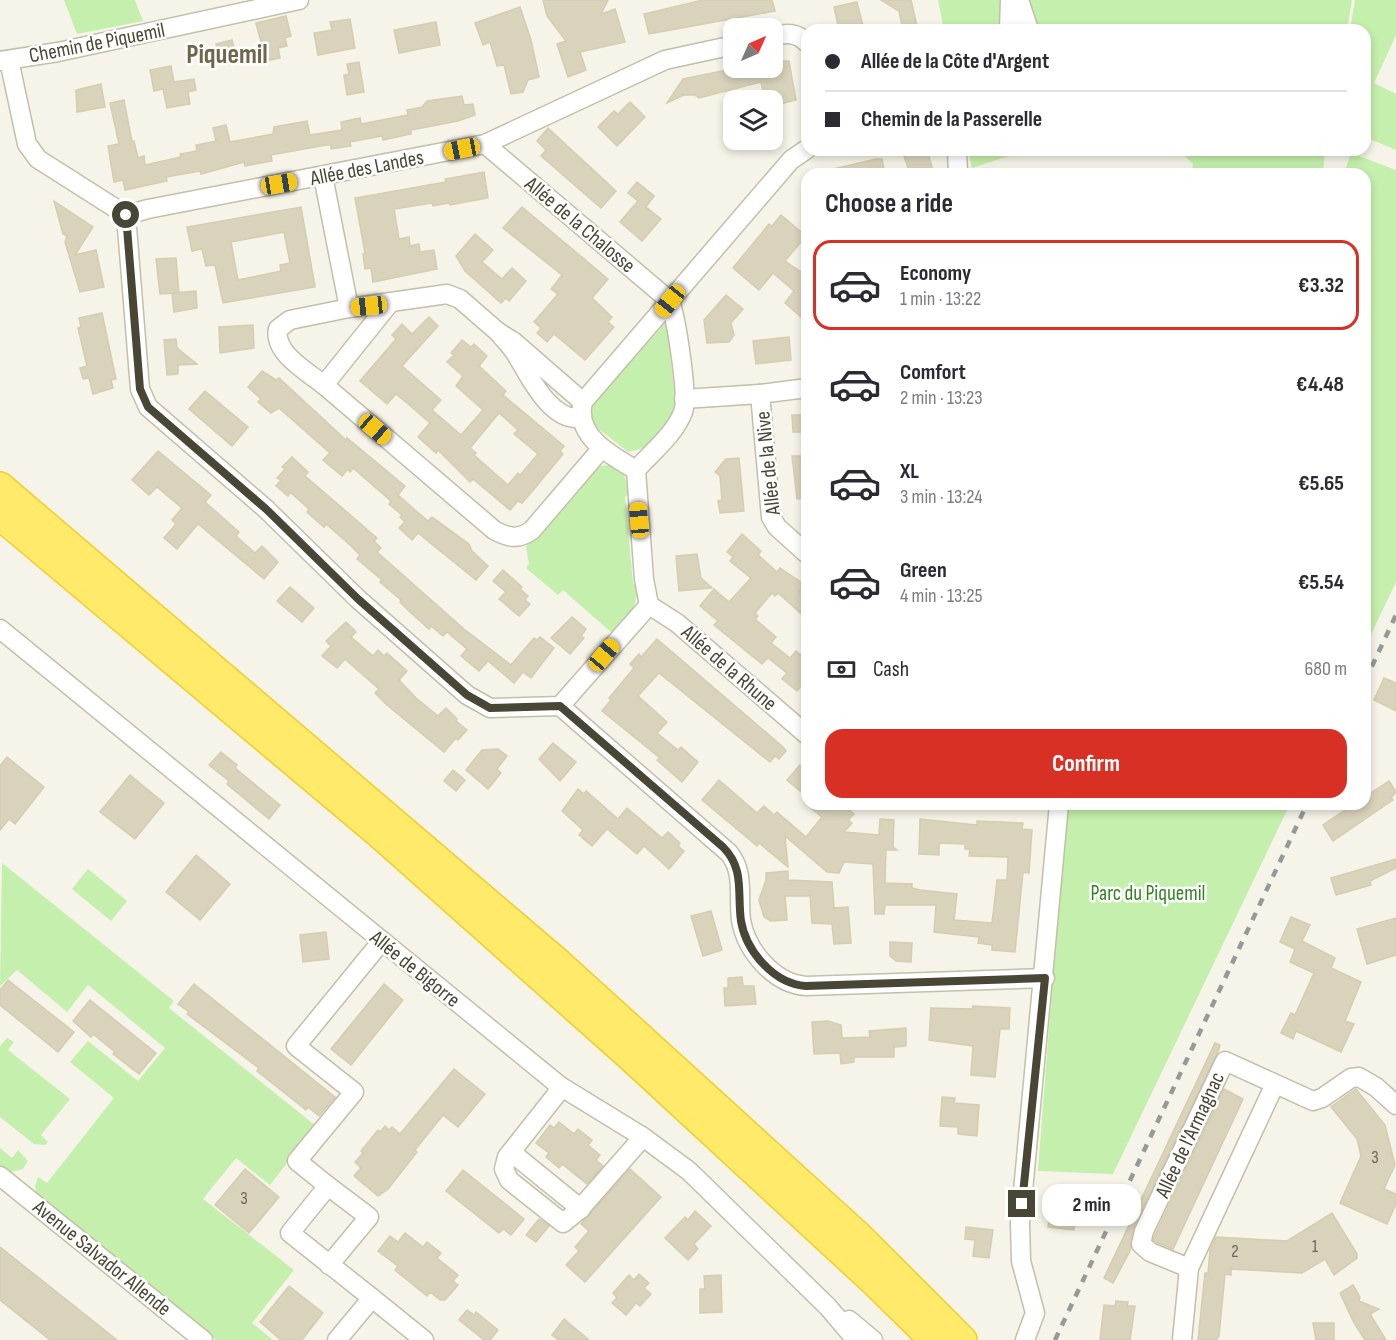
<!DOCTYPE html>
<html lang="en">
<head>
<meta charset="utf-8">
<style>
	:root { --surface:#fff; --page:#f2f2f3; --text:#2b2b33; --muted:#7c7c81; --line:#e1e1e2; --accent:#d93025 }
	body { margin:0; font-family:"Sofia Sans Condensed",sans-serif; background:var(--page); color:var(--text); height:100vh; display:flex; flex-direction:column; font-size:22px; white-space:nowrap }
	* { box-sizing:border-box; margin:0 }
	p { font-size:20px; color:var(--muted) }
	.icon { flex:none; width:33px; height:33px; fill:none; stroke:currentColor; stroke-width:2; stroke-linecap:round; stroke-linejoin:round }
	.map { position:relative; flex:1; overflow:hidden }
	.drawer { position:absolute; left:801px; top:168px; width:570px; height:642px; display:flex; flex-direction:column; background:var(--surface); border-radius:18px; box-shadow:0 3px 9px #0003 }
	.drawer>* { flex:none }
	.banner { position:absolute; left:801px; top:24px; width:570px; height:132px; border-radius:18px; box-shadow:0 3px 9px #0003; display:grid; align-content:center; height:132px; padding:0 24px; background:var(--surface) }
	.needle { width:39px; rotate:45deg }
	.controls { position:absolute; left:723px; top:18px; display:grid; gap:12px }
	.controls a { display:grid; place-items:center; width:60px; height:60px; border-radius:12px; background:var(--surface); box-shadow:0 3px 9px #0003; font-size:30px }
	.end { position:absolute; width:27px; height:27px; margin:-14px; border:8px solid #4a4635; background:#fff; box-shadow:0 0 0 3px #fff }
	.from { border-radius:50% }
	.bubble { position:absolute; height:42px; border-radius:18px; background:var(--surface); box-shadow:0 3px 9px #0003; font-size:20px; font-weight:700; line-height:42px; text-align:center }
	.car { position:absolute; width:18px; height:36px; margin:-18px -9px; border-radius:8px; box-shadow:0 0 4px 2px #0007; background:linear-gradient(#f5c518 24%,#345 0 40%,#f5c518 0 76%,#345 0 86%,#f5c518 0) }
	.banner b { display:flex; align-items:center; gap:21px; height:57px; font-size:22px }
	.banner b+b { border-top:2px solid var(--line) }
	.banner i { width:15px; height:15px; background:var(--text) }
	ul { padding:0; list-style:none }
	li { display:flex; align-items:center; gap:18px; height:90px; margin:0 12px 9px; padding:0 12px; border:3px solid transparent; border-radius:18px }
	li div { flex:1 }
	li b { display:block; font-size:22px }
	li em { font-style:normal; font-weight:700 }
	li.current { border-color:var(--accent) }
	li>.icon { width:54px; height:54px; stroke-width:1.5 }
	h2 { padding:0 24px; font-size:27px; line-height:72px }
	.pay { display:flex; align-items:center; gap:15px; height:66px; padding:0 24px; font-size:22px }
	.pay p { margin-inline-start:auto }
	.action { display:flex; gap:12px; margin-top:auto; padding:12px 24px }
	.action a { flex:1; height:69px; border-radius:18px; background:var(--accent); color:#fff; font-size:24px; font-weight:700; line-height:69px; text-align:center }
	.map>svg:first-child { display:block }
	.green { fill:#c4efac }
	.building { fill:#d9d3bc; stroke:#d5cdae; stroke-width:1.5; fill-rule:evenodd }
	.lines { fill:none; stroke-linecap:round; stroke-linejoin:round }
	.minor-casing { stroke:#c3bfa9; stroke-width:21 }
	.highway-casing { stroke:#f0cd28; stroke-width:30 }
	.minor { stroke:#fff; stroke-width:18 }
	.highway { stroke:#ffea6a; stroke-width:27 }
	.rail { stroke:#989898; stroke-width:4.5; stroke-dasharray:8 8; stroke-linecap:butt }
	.route { stroke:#4a4635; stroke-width:8 }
	.labels { text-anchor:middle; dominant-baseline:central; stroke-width:5; stroke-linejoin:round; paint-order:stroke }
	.number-label { font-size:18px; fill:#6e6957 }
	.street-label { font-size:21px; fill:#4a4635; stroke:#fff }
	.park-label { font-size:21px; fill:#338421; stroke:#fff }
	.district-label { font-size:27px; font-weight:bold; fill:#6f674b; stroke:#fff }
</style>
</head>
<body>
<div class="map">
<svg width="1396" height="1340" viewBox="0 0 1396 1340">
	<rect width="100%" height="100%" fill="#f6f4e8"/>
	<g class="green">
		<path d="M64 0H135L143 21 77 34Z"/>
		<path d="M938 0H1352L1347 30H944Z"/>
		<path d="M1355 0H1396V35L1374 83 1396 94V150L1365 137V30H1350Z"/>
		<path d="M968 150H1074L1024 151 972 168Z"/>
		<path d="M1179 150H1325L1323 174H1191L1193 164Z"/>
		<path d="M1351 153 1396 170V582L1365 647V174H1344Z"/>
		<path d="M667 319 670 327 667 330 677 412 645 448 628 452 595 426 590 408 660 329 659 321Z"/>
		<path d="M608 465 624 473 629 493 625 497 633 583 639 587 634 607 612 633 563 590 558 595 526 568 529 564 526 547 538 532H544L589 479 588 473 595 467Z"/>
		<path d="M1066 804H1290L1113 1174 1038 1171Z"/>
		<path d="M2 863 174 1001 169 1008 316 1126 270 1185 236 1158 203 1199 294 1270 252 1323 273 1340H216L37 1196 35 1186 38 1177 47 1183 114 1098 70 1062 88 1041 138 1081 165 1048 88 985 67 1012 17 970 0 986Z"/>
		<path d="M88 869 127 901 111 921 72 889Z"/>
		<path d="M7 1038 14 1042 8 1050 70 1099 41 1135 48 1142 45 1145 34 1144 0 1117V1046Z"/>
		<path d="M0 1148 12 1158 18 1150 28 1161 23 1169 11 1172 0 1168Z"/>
	</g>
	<g class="building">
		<path d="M543 0H608L601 14 615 9 625 42 580 52 586 70 568 77 557 44 566 41 547 16Z"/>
		<path d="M703 0H772L775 11 649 34 644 14Z"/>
		<path d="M881 0H911L918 30H903L899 11Z"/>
		<path d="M857 2 864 30H839L834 7Z"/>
		<path d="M520 7 531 40 539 77 528 80 523 92 511 94 504 65 497 66 490 42 483 45 475 23Z"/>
		<path d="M286 16 291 36 285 38 287 46 278 48 280 58 266 61 256 23Z"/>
		<path d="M350 19 355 48 318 55 314 33 332 30 330 22Z"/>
		<path d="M436 22 440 45 399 53 394 30Z"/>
		<path d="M232 40 237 59 221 64 216 44Z"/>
		<path d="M783 61H789L796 100 780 104 779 97 765 100 761 82 699 98 695 95H684L667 103 683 79 737 68H772V64Z"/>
		<path d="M359 62 364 92 347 95 344 75 349 74 347 64Z"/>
		<path d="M171 66 174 82 194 79 196 90 188 92 190 104 167 108 163 89 154 91 150 70Z"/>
		<path d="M101 84 105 107 77 112 76 90Z"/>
		<path d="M462 96 464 105 473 104 475 115 458 121 411 130V134L383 140 382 136 350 142 351 146 331 149V145H326L271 155 272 161 245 166 244 162 201 174 200 171 166 177 167 181 125 190 123 180 114 182 108 146 119 144 110 103 124 100 132 142 134 141 138 158 144 156 145 165 181 157 180 154 197 151 196 145 216 141 213 128 226 125 230 142 273 134 274 127 307 121 310 135 342 130 341 122 360 118 361 124 408 115 407 110 422 107 427 101Z"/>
		<path d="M630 102 645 117 617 146 598 127 614 111 618 114Z"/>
		<path d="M548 128 616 191 601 208 541 156 546 150 537 141Z"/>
		<path d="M927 150 934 174H910L904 156Z"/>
		<path d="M876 159H882L885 174H833V169Z"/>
		<path d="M484 172 488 198 450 205 449 203 433 206 432 203 394 209 399 239 409 237 410 246 419 244 420 252 434 250 437 269 373 282 371 268 365 269 363 254 365 253 355 198 446 182 445 179Z"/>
		<path d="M637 182 654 196 646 207 661 219 642 241 620 222 638 201 628 193Z"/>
		<path d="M54 201 93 227 75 255 96 250 104 287 80 292 65 242 67 236 63 234Z"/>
		<path d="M301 207 315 287 223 303 215 265 206 266 202 249 192 251 187 227ZM284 232 290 263 280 265 281 271 238 280 231 242Z"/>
		<path d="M522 207 608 279 592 298 612 317 608 322 614 327 585 360 554 334 547 342 537 333 541 328 534 322 558 294 551 289 562 275 503 228Z"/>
		<path d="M781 215 806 236 785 261 807 276V310L801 317 785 303 794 291 773 273 759 290 733 268 769 224 772 226Z"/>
		<path d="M475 234 493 250 482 262 502 279 512 268 526 281 509 301 506 298 501 303 465 271 456 256Z"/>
		<path d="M176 258 179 293 160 294 156 259Z"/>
		<path d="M196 291 197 308 174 312 172 293Z"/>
		<path d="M726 295 743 309 731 323 734 335 729 342 707 343 704 320Z"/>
		<path d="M102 313 116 379 111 380 113 388 93 394 89 378 83 379 80 368 87 366 78 328 81 327 79 318Z"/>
		<path d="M429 317 438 326 402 366 441 400 432 410 461 435 483 410 456 386 463 376 447 362 454 355 451 353 462 340 471 347 474 344 487 356 479 366 506 391 503 395 564 446 560 451 563 454 535 488 522 503 518 501 510 510 473 479 470 482 438 450 436 453 418 437 430 423 407 403 396 394 387 404 360 381 396 339 392 335 402 324 412 334ZM499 413 518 430 514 434 538 454 520 475 518 473 508 485 474 455 476 453 470 448Z"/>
		<path d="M253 325 254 348 220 353 219 327Z"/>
		<path d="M789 337 791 360 756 364 753 341Z"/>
		<path d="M176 339 177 348 197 364 178 365V374L167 375 164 340Z"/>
		<path d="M262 371 276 380 279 378 346 440 347 438 405 486 398 495 415 510 428 521 432 517 469 544 472 551 488 566 476 580 418 533 412 540 399 528 405 522 400 517 402 515 389 504 391 501 353 468 350 472 348 469 342 476 323 460 330 453 279 408 271 413 258 402 261 399 248 387Z"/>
		<path d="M205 391 248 427 232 446 189 409Z"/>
		<path d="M792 415H807V432H793Z"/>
		<path d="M158 451 211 495 205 502 239 532 236 536 255 553 262 546 278 562 264 579 198 524 177 549 164 538 176 524 172 520 182 508 157 487 149 495 132 480Z"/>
		<path d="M792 456H807V498L797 499Z"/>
		<path d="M292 457 308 472 305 476 377 538 374 541 381 548 377 552 464 629 511 665 534 638 537 640 540 637 554 648 531 678 523 672 514 683 488 661 479 671 461 656 467 649 447 632 443 636 431 626 429 629 411 613 400 602 401 600 380 582 382 580 357 559 360 555 349 544 326 524 324 527 307 512 309 509 290 492 288 496 276 486 281 480 277 478 285 469 282 467Z"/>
		<path d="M739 458 744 511 720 513 718 501 722 500 720 476 715 472 726 459Z"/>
		<path d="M742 534 761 551 758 555 777 572 780 568 805 585 799 592 807 599V619L778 593 775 596 772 593 755 613 758 616 755 619 776 637 771 643 790 658 796 651 807 660 801 667 807 673V680L797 691 782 679 787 673 768 658 762 664 714 625 718 621 700 606 714 589 729 602 751 578 730 561 733 557 727 552Z"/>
		<path d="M697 554 701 578 712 588 679 591 676 556Z"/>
		<path d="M503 570 522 587 520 589 528 596 525 600 530 604 519 616 499 599 506 592 493 581Z"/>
		<path d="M290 587 314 608 302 622 277 601Z"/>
		<path d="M572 617 586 629 581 636 584 638 570 654 551 638Z"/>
		<path d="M346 622 356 632 351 637 373 656 378 650 384 656 387 653 407 671 399 680 416 698 438 716 446 708 457 719 456 721 467 730 458 740 456 738 444 752 387 705 375 693 379 689 345 659 337 668 322 656 331 646 326 641Z"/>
		<path d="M657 639 783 747 786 751 779 759 775 756 770 762 659 673 638 696 667 722 657 733 678 750 681 747 698 762 682 782 657 760 660 758 602 711 611 700 609 698 634 668 630 664 639 654 641 657Z"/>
		<path d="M1384 678 1396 683V711L1374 700Z"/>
		<path d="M553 743 576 762 560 781 539 759Z"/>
		<path d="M498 749 507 756 497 769 501 773 488 789 466 770 482 750Z"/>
		<path d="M221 752 237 765 235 768 280 805 269 819 227 784 229 781 209 765Z"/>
		<path d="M7 757 44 787 15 824 9 819 0 830V766Z"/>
		<path d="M800 765 807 771V797L787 780Z"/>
		<path d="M453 770 465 780 456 791 444 781Z"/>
		<path d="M130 775 164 803 135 839 100 812Z"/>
		<path d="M719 780 757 813 764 806 774 815 777 812 806 837 822 817 806 804H842L854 814 848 820 852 823 844 832 879 835 880 819 894 820 893 847 897 850H886L885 883 912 884V888L920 890 957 894 954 920 992 923 997 880H1007L1008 857 969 856 970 849H965V844L939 843V855L919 854 920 819 977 825V821L1023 823 1022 829 1032 830 1029 873 1023 872 1015 952 992 950V945L978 943 979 937 934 932 936 905H885L884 914H875L873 864 844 862 839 873 827 872 785 836 788 867 759 843 757 846 702 800Z"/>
		<path d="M1389 781 1396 792 1391 798 1393 800 1333 841 1323 825 1354 804H1365V797Z"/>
		<path d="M578 789 584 794 586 791 618 819 627 808 662 838 668 832 680 843 678 846 684 851 669 869 644 846 637 854 607 829 592 846 579 835 583 830 562 811Z"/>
		<path d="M196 855 230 884 200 920 166 892Z"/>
		<path d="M1396 859V868L1370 881 1371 885 1336 895 1331 878Z"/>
		<path d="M788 871V880L832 882 834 908 848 907 851 943 834 944 832 924 812 923 810 896H785L787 920 771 921 764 917 759 900 766 880V873Z"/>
		<path d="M711 911 722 950 703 956 691 916Z"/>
		<path d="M1291 917 1310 925 1302 941 1335 958 1331 968 1361 982 1345 1021 1354 1024 1341 1052 1296 1031 1293 1039 1281 1033 1291 1013 1295 1015 1314 973 1290 962 1295 949 1280 942Z"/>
		<path d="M1396 918V955L1367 964 1357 929Z"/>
		<path d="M326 932 329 959 303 962 300 935Z"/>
		<path d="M890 942 912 943 911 962 896 961 890 956Z"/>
		<path d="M742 977 743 986H754L756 1004 725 1006 724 988H728V978Z"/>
		<path d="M8 980 74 1032 58 1052 0 1005V990Z"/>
		<path d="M194 984 335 1097 319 1116 308 1107 306 1110 257 1071 259 1068 187 1014 189 1012 178 1004Z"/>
		<path d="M384 984 403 1000 351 1065 331 1049Z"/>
		<path d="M90 1000 156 1053 139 1074 113 1054 115 1052 93 1034 91 1037 73 1021Z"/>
		<path d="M973 1006 1010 1008 1009 1029H1000L995 1077 971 1075 973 1046 929 1040 931 1008 972 1009Z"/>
		<path d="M828 1021 841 1025 842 1038 870 1037 869 1031 906 1028V1046L894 1047V1057H854V1062L841 1064 840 1053 814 1054 812 1022Z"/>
		<path d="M1215 1043 1220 1045 1218 1052 1134 1226 1130 1251 1113 1283 1104 1278Z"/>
		<path d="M454 1069 485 1094 458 1127 443 1115 415 1150 417 1152 388 1189 378 1196 354 1176 361 1168 355 1162 363 1153 361 1151 378 1130 380 1132 385 1126 389 1130 392 1127 400 1134Z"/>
		<path d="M1224 1089 1243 1099 1173 1249 1156 1242 1153 1240 1155 1235Z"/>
		<path d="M1356 1089 1385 1125 1395 1165 1384 1189 1396 1194V1204L1387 1224 1340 1203 1361 1156 1357 1139 1331 1107Z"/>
		<path d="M942 1097 955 1098 954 1103 979 1105 977 1136 958 1134V1127L940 1126Z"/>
		<path d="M559 1122 574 1134 578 1129 592 1140 588 1145 600 1155 596 1160 603 1166 587 1184 562 1164 559 1168 546 1157 549 1153 536 1143 550 1125 554 1128Z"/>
		<path d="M245 1169 279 1197 249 1233 215 1205Z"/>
		<path d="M630 1169 661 1197 585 1282 566 1265 579 1251 575 1247 589 1231 581 1224Z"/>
		<path d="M463 1170 524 1219 511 1235 503 1229 499 1233 446 1191Z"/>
		<path d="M1052 1189 1079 1192 1074 1230 1048 1227Z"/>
		<path d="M695 1211 711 1226 694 1244 698 1249 688 1260 665 1238 685 1217 688 1220Z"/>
		<path d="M1332 1213 1357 1254V1258L1334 1275 1325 1259 1302 1273 1231 1269V1275L1225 1274 1219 1336 1216 1340H1198L1205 1273H1208L1210 1250 1216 1237 1287 1241Z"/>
		<path d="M539 1219 549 1226 536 1242 526 1235Z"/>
		<path d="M966 1227 993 1230 989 1258 973 1256 975 1240 965 1239Z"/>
		<path d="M405 1233 423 1247 427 1242 441 1253 437 1258 458 1275 453 1281 458 1285 445 1300H440L430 1292 427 1296 395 1270 398 1266 378 1251 390 1236 398 1242Z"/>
		<path d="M0 1247 117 1340H50L0 1300Z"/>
		<path d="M639 1274 649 1283 644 1288 651 1294 640 1306 636 1303 626 1315 612 1303 617 1298 613 1293 629 1275 634 1280Z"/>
		<path d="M721 1275 722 1312 700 1313V1289H705L704 1276Z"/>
		<path d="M1353 1285 1360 1297 1359 1301 1379 1309 1370 1314 1386 1340H1365L1354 1323 1340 1293Z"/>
		<path d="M289 1286 323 1313 302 1340H281L260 1322Z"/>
		<path d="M1116 1301 1128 1302 1127 1306H1135L1130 1340H1100L1104 1305 1115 1306Z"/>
		<path d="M467 1310 474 1315 476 1312 498 1330 490 1340H484L459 1320Z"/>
		<path d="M564 1319 589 1340H559L552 1335Z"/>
		<path d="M1313 1323H1334V1340H1316Z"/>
	</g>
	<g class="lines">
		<g class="minor-casing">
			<g id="minor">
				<path d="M1019 0 1029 30"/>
				<path d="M1009 30 1010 0"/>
				<path d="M772 36C786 33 797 32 807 43"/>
				<path d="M9 60 27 144 38 159 126 215"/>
				<path d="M0 61 58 52 299 0"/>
				<path d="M485 144 670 301C676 318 689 397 683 412 675 434 651 453 636 470"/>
				<path d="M957 150 958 174"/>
				<path d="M323 176 349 308 447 294 460 299 498 332"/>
				<path d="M126 215 140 389 148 407 266 509 358 599 467 695 490 708 560 706 649 605 644 579 636 470C612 456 574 436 583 402L791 160 807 149"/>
				<path d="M126 215 148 209 485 144 665 60 734 45"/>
				<path d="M349 308 290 320 278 329C273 353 308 372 324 385L389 304"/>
				<path d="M324 385 494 530C508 538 519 540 532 530L602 448"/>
				<path d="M807 388 760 394 771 517 777 527 807 554"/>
				<path d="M684 399 760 394"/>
				<path d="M582 417C552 425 528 374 516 354 511 346 504 339 498 332L514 342 583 402"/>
				<path d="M649 605 677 623 807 735"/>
				<path d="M0 629 560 1086 643 1137 689 1171 828 1307 856 1340"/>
				<path d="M560 706 729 853C745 873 738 896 741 920 746 950 774 984 806 986L1045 978"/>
				<path d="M560 1086 556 1095 507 1157 504 1169 509 1180 563 1223 579 1210 643 1137"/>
				<path d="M511 1152 581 1209"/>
				<path d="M0 1176 203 1340"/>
				<path d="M328 1186 297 1161 354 1092 296 1046 381 942"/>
				<path d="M329 1265 369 1217 328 1186 290 1233 372 1298 337 1340"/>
				<path d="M1189 1268 1150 1252 1141 1244 1144 1231 1225 1061 1313 1101 1322 1098 1351 1078 1359 1077 1376 1087 1396 1105"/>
				<path d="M372 1298 424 1340"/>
				<path d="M849 1320 873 1340"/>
				<path d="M1025 1340 1035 1313 1021 1261 1020 1223 1059 804"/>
				<path d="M1182 1340 1189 1268 1275 1084"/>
			</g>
		</g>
		<g class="highway-casing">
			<g id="highway">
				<path d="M0 486 559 963 859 1236 963 1340"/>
				<path d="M0 516 380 835 630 1057 875 1283 933 1340"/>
			</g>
		</g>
		<use href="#minor" class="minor"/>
		<use href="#highway" class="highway"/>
		<g class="rail">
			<path d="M1365 681 1396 615"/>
			<path d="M1055 1340 1307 804"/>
		</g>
	</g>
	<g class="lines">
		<path class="route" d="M126 215 140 389 148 407 266 509 358 599 467 695 490 708 560 706 723 847C745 869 737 893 741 921 746 951 774 984 806 986L1045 978 1022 1204"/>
	</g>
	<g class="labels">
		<g class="number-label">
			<text x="1375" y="1157">3</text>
			<text x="244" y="1198">3</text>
			<text x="1315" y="1246">1</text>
			<text x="1235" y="1251">2</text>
		</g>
		<g class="street-label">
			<text transform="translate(97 43) rotate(-11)">Chemin de Piquemil</text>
			<text transform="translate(367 168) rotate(-11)">Allée des Landes</text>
			<text transform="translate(580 225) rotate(40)">Allée de la Chalosse</text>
			<text transform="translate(768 463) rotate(-96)">Allée de la Nive</text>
			<text transform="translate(729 668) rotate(41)">Allée de la Rhune</text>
			<text transform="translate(415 969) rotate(39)">Allée de Bigorre</text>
			<text transform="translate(1190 1135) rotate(-65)">Allée de l'Armagnac</text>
			<text transform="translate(102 1258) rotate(39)">Avenue Salvador Allende</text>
		</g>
		<g class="park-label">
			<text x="1148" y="893">Parc du Piquemil</text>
		</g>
		<g class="district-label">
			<text x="227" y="55">Piquemil</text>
		</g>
	</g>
</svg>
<div class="controls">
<a><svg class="needle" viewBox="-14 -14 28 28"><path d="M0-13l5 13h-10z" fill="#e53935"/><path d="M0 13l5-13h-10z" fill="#7c7c81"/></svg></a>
<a><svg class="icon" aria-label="layers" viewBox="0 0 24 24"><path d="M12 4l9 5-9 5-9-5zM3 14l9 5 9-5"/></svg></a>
</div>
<i class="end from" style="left:126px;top:215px"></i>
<i class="end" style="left:1022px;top:1204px"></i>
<div class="bubble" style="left:1042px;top:1184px;width:99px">2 min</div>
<i class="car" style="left:462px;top:149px;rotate:259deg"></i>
<i class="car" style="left:279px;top:184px;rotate:80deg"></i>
<i class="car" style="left:670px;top:301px;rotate:219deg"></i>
<i class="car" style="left:369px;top:306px;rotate:264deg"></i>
<i class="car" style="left:375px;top:429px;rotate:131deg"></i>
<i class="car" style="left:639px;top:520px;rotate:355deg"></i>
<i class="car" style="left:604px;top:655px;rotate:40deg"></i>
<div class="banner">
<b><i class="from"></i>Allée de la Côte d'Argent</b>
<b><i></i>Chemin de la Passerelle</b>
</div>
<section class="drawer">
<h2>Choose a ride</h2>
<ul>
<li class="current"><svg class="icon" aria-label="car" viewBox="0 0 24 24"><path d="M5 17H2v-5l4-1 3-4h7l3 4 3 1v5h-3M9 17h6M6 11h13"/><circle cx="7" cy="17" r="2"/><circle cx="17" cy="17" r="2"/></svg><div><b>Economy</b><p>1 min · 13:22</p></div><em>€3.32</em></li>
<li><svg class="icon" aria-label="car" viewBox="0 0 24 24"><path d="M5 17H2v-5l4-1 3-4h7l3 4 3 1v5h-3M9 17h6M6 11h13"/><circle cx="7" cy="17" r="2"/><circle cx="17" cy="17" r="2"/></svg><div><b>Comfort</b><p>2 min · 13:23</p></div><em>€4.48</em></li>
<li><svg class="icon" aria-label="car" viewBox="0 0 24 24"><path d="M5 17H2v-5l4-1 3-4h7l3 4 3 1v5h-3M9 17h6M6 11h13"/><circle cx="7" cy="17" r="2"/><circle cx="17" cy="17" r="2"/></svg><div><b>XL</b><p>3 min · 13:24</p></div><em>€5.65</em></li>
<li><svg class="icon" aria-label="car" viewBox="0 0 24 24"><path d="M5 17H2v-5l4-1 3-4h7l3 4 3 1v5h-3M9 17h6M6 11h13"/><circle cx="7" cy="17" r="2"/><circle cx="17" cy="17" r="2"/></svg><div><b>Green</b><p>4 min · 13:25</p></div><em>€5.54</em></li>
</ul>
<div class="pay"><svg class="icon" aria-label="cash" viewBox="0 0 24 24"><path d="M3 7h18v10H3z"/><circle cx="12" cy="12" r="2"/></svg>Cash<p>680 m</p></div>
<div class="action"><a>Confirm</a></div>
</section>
</div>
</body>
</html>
